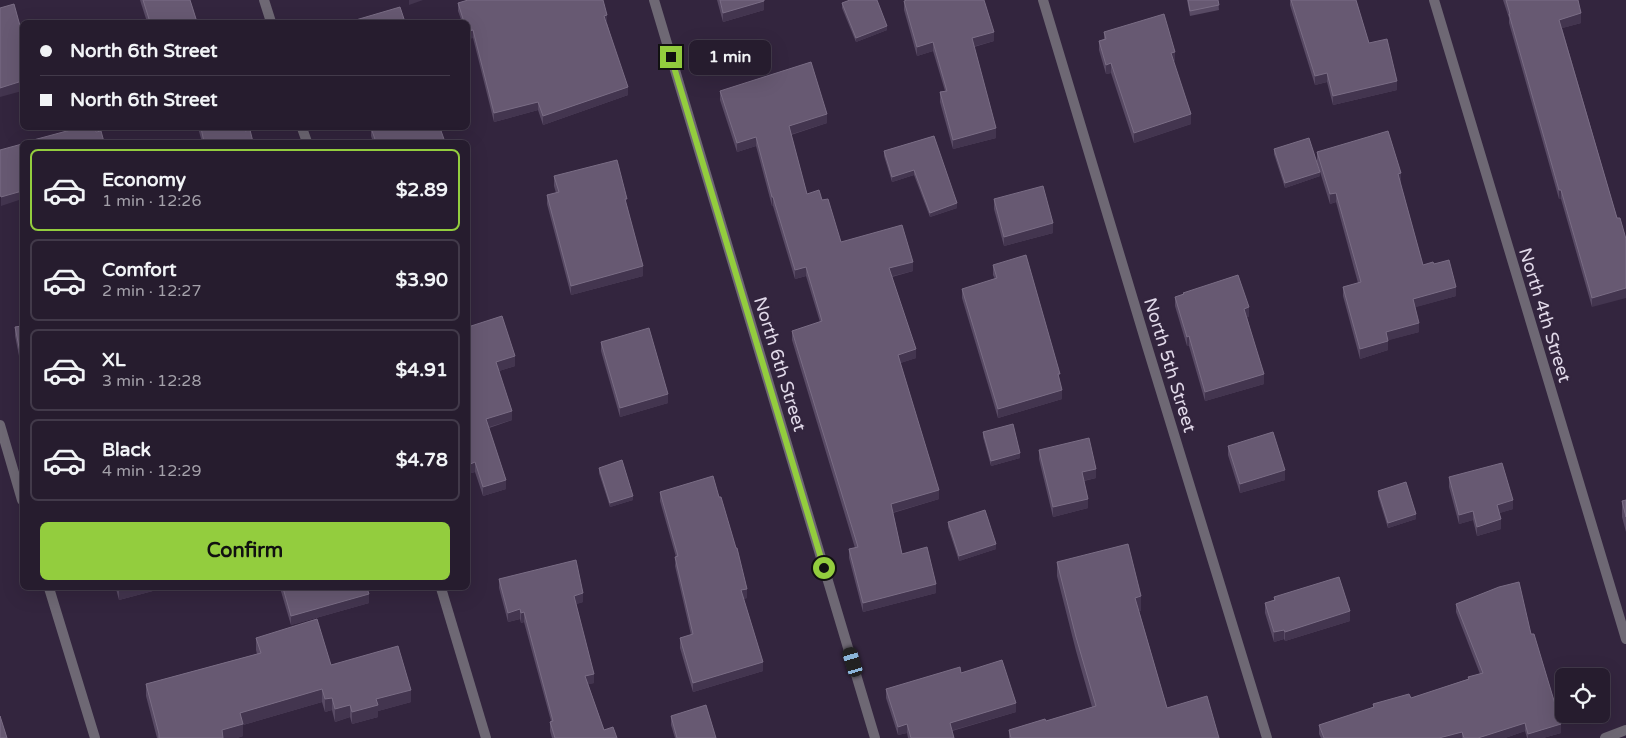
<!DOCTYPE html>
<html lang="en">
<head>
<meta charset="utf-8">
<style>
	:root { --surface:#261c2e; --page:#2e2536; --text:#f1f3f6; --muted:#a4a1aa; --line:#423a4a; --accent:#93cd3e }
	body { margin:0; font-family:"Varela Round",sans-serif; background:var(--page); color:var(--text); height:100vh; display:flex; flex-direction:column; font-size:19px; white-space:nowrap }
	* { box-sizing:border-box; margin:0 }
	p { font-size:16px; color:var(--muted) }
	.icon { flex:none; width:28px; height:28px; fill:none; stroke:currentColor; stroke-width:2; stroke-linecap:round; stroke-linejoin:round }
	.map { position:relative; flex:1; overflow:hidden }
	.details { position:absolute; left:20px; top:140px; width:450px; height:450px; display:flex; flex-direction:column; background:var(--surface); border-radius:8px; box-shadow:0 5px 20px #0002,0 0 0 1px var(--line) }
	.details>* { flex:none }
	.top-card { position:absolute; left:20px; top:20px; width:450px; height:110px; border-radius:8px; box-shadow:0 5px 20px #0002,0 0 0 1px var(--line); display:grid; align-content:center; height:110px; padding:0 20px; background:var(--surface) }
	.controls { position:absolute; left:1555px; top:668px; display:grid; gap:10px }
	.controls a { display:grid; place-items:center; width:55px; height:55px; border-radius:8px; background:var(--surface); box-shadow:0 5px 20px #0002,0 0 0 1px var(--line); font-size:25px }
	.end { position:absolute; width:22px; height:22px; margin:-11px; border:6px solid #93cd3e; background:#111; box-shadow:0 0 0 2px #111 }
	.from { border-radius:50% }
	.bubble { position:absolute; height:35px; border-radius:8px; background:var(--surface); box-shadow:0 5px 20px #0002,0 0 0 1px var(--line); font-size:16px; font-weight:700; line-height:35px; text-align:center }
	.car { position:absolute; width:15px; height:30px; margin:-15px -8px; border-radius:6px; box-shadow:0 0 4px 1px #0007; background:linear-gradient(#222 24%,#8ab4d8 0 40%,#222 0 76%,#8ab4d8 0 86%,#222 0) }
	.top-card b { display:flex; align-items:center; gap:18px; height:48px; font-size:19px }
	.top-card b+b { border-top:1px solid var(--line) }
	.top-card i { width:12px; height:12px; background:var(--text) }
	ul { padding:9px 0 0; list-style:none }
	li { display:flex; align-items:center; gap:15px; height:82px; margin:0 10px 8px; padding:0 10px; border:2px solid var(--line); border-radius:8px }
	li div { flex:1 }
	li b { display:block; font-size:19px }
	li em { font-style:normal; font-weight:700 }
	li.on { border-color:var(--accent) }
	li>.icon { width:45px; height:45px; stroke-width:1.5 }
	.action { display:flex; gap:10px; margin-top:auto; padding:10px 20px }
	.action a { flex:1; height:58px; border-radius:8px; background:var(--accent); color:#111; font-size:20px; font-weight:700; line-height:58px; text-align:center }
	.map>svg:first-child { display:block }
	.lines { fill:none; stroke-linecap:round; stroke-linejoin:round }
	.minor { stroke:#6e6874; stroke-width:10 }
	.tertiary { stroke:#6e6874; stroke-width:10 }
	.wall { fill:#584a64 }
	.shaded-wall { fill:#43354f }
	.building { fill:#675972; stroke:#7a6d85 }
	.route { stroke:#93cd3e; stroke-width:6 }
	.labels { text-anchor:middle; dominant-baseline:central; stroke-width:5; stroke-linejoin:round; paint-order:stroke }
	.street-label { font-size:18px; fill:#e1d9e9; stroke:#33253e }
</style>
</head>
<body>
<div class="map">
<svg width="1626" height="738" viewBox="0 0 1626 738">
	<rect width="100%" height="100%" fill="#33253e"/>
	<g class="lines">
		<g class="minor">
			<path d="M264 0 271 22"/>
			<path d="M654 0 875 738"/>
			<path d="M1043 0 1147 346 1267 738"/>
			<path d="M1434 0 1626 639"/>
			<path d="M302 128 307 142"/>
			<path d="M0 425 22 500"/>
			<path d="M49 588 95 738"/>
			<path d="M441 588 486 738"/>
		</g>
		<path class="tertiary" d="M1605 738 1626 730"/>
	</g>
	<g class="wall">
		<path d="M140 0H190L197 22H147Z"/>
		<path d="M717 0H764V10L723 22Z"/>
		<path d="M1187 0H1218L1219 10 1190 16Z"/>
		<path d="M1290 0H1356L1369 43 1397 90 1333 105 1327 82 1315 85 1290 5Z"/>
		<path d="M1503 0H1578L1581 23 1562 28 1617 218 1592 307 1561 199H1559L1509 23V18Z"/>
		<path d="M904 1 994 41 974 47 996 138 953 149 940 102V92L945 91 933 51 917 56 904 10Z"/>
		<path d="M458 3 607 23 628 95 543 125 538 110 494 122 473 38 468 22H462L458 11Z"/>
		<path d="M842 3 887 30 856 42 842 8Z"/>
		<path d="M1104 32 1175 61H1173L1191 124 1134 143 1111 73 1106 74 1099 50V41L1104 39Z"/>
		<path d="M720 91 827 123 791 135 807 194 822 200 841 242 913 271 892 277 916 358 900 363 939 499 893 513 902 554 936 593 863 612 849 558V549L855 548 792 340V331L820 322 806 276 795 279 773 206H772L756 146 737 152 720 100Z"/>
		<path d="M198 128H244L245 131 253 142H202Z"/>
		<path d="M371 128 445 142H373L371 136Z"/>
		<path d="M934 136 957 208 930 217 914 175 892 182 884 156V151Z"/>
		<path d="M1274 149 1320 176 1285 188 1274 154Z"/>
		<path d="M1317 152 1401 182H1400L1423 265 1434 264 1456 296 1415 307 1419 332 1388 340V350L1360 359 1343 296V287L1358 283 1336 202 1330 204 1317 162Z"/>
		<path d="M554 176 627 206 643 276 571 295 547 204V195L556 193 554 186Z"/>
		<path d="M994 199 1053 233 1004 246 994 209Z"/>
		<path d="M993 265 1060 382 1062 399 998 418 962 298V289L995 279 993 275Z"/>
		<path d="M1175 297 1249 317H1247L1264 384 1205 401 1189 346H1187L1175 306Z"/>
		<path d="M22 326V360L20 361 15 336V327Z"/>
		<path d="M468 327 515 366 499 371 512 420 489 428 506 489 483 496 475 472 468 474Z"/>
		<path d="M601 342 668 403 620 417 601 351Z"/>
		<path d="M983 432 1020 458 991 466 983 437Z"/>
		<path d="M1228 446 1285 480 1240 493 1228 455Z"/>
		<path d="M1039 450 1096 478 1084 481 1088 508 1053 517 1039 459Z"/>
		<path d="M599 468 633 500 610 507 599 473Z"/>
		<path d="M1449 477 1513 509 1499 513 1501 529 1477 536 1473 520 1459 524 1449 487Z"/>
		<path d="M1378 491 1416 519 1388 528 1378 496Z"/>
		<path d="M660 492 719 497 736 548 747 598 743 599 763 671 693 692 680 648V638L691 635 675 566 676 557 660 501Z"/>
		<path d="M1626 500V532L1622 517V501Z"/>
		<path d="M948 522 996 549 959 561 948 527Z"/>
		<path d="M1057 562 1141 611H1139L1167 708 1219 738H1009V730L1046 721 1092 707 1076 651 1057 576Z"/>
		<path d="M499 579 583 602 576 604 594 683 588 684 604 730 617 738H552L550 731V722L551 721 524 622 521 623 520 619 508 622 499 588Z"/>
		<path d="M110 588H164L119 600 116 589 110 590Z"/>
		<path d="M280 588H367L369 603 291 625Z"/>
		<path d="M1274 597 1350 621 1285 641 1284 639 1274 642 1265 613V603L1274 600Z"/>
		<path d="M1456 604 1531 634 1561 733 1543 738H1527L1525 731 1505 738H1321L1319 734V725L1373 708V704L1411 698 1468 679V677L1480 674 1456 612Z"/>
		<path d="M256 638 331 665 411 702 378 711V717L352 724 350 717 335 722 332 710 325 712 322 702 243 725V736L237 738H157L146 696V684L257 654 256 650Z"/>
		<path d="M961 673 1016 712 952 731 954 738H908L907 733 898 735 886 698V689Z"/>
		<path d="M671 716 716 738H675L671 725Z"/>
	</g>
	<g class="shaded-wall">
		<path d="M409 0H423L409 5Z"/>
		<path d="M764 1V10L723 22V13Z"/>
		<path d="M1581 13V23L1559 29V20Z"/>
		<path d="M607 15V23L604 16Z"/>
		<path d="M887 26V30L856 42V38Z"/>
		<path d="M473 30V38L468 40V31Z"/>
		<path d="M994 32V41L972 47V38Z"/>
		<path d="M933 42V51L917 56V47Z"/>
		<path d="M1175 52V61L1171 62V53Z"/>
		<path d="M1111 63V73L1106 74V65Z"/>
		<path d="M1327 73V82L1315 85V76Z"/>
		<path d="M22 81V91L0 97V88Z"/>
		<path d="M1397 81V90L1333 105V96Z"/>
		<path d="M628 87V95L543 125V116Z"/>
		<path d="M538 102V110L494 122V113Z"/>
		<path d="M827 114V123L789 135V126Z"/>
		<path d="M1191 114V124L1134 143V133Z"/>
		<path d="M996 128V138L953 149V140Z"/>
		<path d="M756 137V146L737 152V143Z"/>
		<path d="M914 170V175L892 182V177Z"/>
		<path d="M1320 172V176L1285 188V183Z"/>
		<path d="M1401 173V182L1398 183V174Z"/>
		<rect x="1559" y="190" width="2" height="9"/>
		<path d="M22 191V199L1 206V197Z"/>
		<path d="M1336 193V202L1330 204V194Z"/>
		<rect x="772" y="197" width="1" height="9"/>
		<path d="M957 203V208L930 217V213Z"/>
		<path d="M1053 223V233L1004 246V237Z"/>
		<path d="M913 262V271L889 277V268Z"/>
		<path d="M643 266V276L571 295V286Z"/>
		<path d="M806 267V276L795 279V270Z"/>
		<path d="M1456 287V296L1413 308V299Z"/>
		<path d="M1626 288V298L1592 307V298Z"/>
		<path d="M1249 307V317L1244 318V309Z"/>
		<path d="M1419 323V332L1386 341V332Z"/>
		<path d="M1189 336V346H1187V337Z"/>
		<path d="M1388 341V350L1360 359V349Z"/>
		<path d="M916 349V358L898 364V355Z"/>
		<path d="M515 356V366L496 372V362Z"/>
		<path d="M1264 374V384L1205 401V392Z"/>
		<path d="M1062 390V399L998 418V409Z"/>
		<path d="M668 394V403L620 417V408Z"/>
		<path d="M512 411V420L486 428V419Z"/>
		<path d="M1020 453V458L991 466V461Z"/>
		<path d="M475 462V472L468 474V465Z"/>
		<path d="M1096 469V478L1082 481V472Z"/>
		<path d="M1285 470V480L1240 493V484Z"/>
		<path d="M506 480V489L483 496V487Z"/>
		<path d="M939 490V499L891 513V504Z"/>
		<path d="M633 496V500L610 507V503Z"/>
		<path d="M1088 499V508L1053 517V507Z"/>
		<path d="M1513 500V509L1497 514V505Z"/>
		<path d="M1473 511V520L1459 524V515Z"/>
		<path d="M1416 514V519L1388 528V523Z"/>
		<path d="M1501 519V529L1477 536V527Z"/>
		<path d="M996 544V549L959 561V556Z"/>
		<path d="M936 584V593L863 612V603Z"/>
		<path d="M130 588H164L119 600V590Z"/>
		<path d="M747 589V598L741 599V590Z"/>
		<path d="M583 593V602L574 605V596Z"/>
		<path d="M369 594V603L291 625V616Z"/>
		<path d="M1141 596V611L1135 612V598Z"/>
		<path d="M520 609V619L508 622V613Z"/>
		<path d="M1350 611V621L1285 641V632Z"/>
		<path d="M524 612V622L521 623V613Z"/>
		<path d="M1284 630V639L1274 642V632Z"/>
		<path d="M763 662V671L693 692V683Z"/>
		<path d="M594 674V683L585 685V676Z"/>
		<path d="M322 689V702L243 725V736L237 738H222V730L240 713Z"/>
		<path d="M411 690V702L378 711V717L352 724V712L376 699Z"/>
		<path d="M332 698V710L325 712V699Z"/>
		<path d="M1016 703V712L950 731V723Z"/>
		<path d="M350 705V717L335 722V709Z"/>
		<path d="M1525 723V731L1505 738H1478Z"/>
		<path d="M907 724V733L898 735V727Z"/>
		<path d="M1561 724V733L1543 738H1528V734Z"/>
		<path d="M1462 732V738H1439Z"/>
	</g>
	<g class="building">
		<path d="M143 0H190L197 22H150Z"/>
		<path d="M468 0H603L607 15 604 16 628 87 543 116 538 102 494 113 473 30 468 31V22H464L458 3Z"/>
		<path d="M720 0H764V1L723 13Z"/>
		<path d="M850 0H877L887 26 856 38 842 3Z"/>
		<path d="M907 0H984L994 32 972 38 996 128 953 140 940 92 947 91 933 42 917 47 904 1Z"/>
		<path d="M1188 0H1218L1219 5 1190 11Z"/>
		<path d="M1291 0H1356L1369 43 1387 39 1397 81 1333 96 1327 73 1315 76Z"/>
		<path d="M1506 0H1578L1581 13 1559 20 1617 218H1620L1626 239V288L1592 298 1561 190H1559L1509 14H1510Z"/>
		<path d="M14 4 22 33V81L0 88V8Z"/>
		<path d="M400 7 405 22H349Z"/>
		<path d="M1164 14 1175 52 1171 53 1191 114 1134 133 1111 63 1106 65 1099 41 1106 39 1104 32Z"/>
		<path d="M811 62 827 114 789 126 807 194 819 190 822 200 828 199 841 242 902 225 913 262 889 268 916 349 898 355 939 490 891 504 902 554 927 547 936 584 863 603 849 549 858 547 792 331 822 321 806 267 795 270 773 197H772L756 137 737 143 720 91Z"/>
		<path d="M78 128H95L96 132 101 131 104 142H26Z"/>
		<path d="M201 128H244L245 131 250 130 253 142H204Z"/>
		<path d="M371 128H440L445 142H376Z"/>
		<path d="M1388 131 1401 173 1398 174 1423 265 1433 262 1434 264 1449 260 1456 287 1413 299 1419 323 1386 332 1388 341 1360 349 1343 287 1361 282 1336 193 1330 194 1317 152Z"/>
		<path d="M934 136 957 203 930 213 914 170 892 177 884 151Z"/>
		<path d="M1309 138 1320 172 1285 183 1274 149Z"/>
		<path d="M22 144V191L1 197 0 195V150Z"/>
		<path d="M617 160 627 199H625L643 266 571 286 547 195 559 192 554 176Z"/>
		<path d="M1043 186 1053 223 1004 237 994 199Z"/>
		<path d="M1026 255 1060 374H1058L1062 390 998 409 962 289 997 278 993 265Z"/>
		<path d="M1238 275 1249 307 1244 309 1264 374 1205 392 1189 336 1187 337 1175 297 1184 294 1183 293Z"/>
		<path d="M502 316 515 356 496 362 512 411 486 419 506 480 483 487 475 462 468 465V327Z"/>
		<path d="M22 326V351L20 352 15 327Z"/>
		<path d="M649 328 668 394 620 408 601 342Z"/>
		<path d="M1013 424 1020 453 991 461 983 432Z"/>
		<path d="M1273 432 1285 470 1240 484 1228 446Z"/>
		<path d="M1089 438 1096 469 1082 472 1088 499 1053 507 1039 450Z"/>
		<path d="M622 460 633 496 610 503 599 468Z"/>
		<path d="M1502 463 1513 500 1497 505 1501 519 1477 527 1473 511 1459 515 1449 477Z"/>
		<path d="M713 476 719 497H721L736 548H737L747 589 741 590 763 662 693 683 680 638 693 634 675 557 678 556 660 492Z"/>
		<path d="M1406 482 1416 514 1388 523 1378 491Z"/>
		<path d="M1626 500V517L1622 501Z"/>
		<path d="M985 510 996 544 959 556 948 522Z"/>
		<path d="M1128 544 1141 596 1135 598 1167 708 1207 696 1219 738H1011L1009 730 1045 719 1046 721 1096 706 1076 637 1057 562Z"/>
		<path d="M576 560 583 593 574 596 594 674 585 676 604 730 613 727 617 738H555L550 722 553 721 524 612 521 613 520 609 508 613 499 579Z"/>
		<path d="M1339 577 1350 611 1285 632 1284 630 1274 632 1265 603 1275 600 1274 597Z"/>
		<path d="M1519 582 1531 634H1534L1561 724 1528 734 1525 723 1478 738H1464L1462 732 1439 738H1324L1319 725 1374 707 1373 704 1409 694 1411 698 1469 679 1468 677 1483 673 1456 604 1499 587Z"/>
		<path d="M118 588H130L119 590Z"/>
		<path d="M283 588H367L369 594 291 616Z"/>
		<path d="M317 619 331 665 398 646 411 690 376 699 378 705 352 712 350 705 335 709 332 698 325 699 322 689 240 713 243 724 222 730 223 738H159V734L146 684 261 653 256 638Z"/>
		<path d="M1002 660 1016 703 950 723 954 738H911L907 724 898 727 886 689 960 667 961 673Z"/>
		<path d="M706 705 716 738H677L671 716Z"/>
		<path d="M0 716 7 738H0Z"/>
	</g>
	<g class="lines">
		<path class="route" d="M671 57 824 568"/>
	</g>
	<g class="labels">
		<g class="street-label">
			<text transform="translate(1545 315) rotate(73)">North 4th Street</text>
			<text transform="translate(780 364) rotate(73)">North 6th Street</text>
			<text transform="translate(1170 365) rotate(73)">North 5th Street</text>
		</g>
	</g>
</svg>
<div class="controls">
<a><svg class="icon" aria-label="locate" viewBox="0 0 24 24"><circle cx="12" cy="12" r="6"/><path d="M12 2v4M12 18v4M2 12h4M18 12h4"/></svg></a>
</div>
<i class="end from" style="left:824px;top:568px"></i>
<i class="end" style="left:671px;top:57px"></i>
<div class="bubble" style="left:689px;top:40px;width:82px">1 min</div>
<i class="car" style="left:853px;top:662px;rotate:343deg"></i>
<div class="top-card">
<b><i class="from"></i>North 6th Street</b>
<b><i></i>North 6th Street</b>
</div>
<section class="details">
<ul>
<li class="on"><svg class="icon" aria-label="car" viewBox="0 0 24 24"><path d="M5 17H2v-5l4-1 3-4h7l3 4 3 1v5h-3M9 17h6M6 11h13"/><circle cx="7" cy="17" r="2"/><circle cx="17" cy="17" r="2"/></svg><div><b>Economy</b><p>1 min · 12:26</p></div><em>$2.89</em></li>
<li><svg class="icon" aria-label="car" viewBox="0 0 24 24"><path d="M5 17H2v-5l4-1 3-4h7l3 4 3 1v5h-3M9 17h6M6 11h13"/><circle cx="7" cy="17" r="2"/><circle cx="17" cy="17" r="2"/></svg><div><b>Comfort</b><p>2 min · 12:27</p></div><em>$3.90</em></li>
<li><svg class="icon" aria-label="car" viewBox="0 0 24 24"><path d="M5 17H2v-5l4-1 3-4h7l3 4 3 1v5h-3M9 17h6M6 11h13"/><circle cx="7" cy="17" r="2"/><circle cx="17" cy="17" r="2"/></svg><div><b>XL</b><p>3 min · 12:28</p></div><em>$4.91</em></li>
<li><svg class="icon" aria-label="car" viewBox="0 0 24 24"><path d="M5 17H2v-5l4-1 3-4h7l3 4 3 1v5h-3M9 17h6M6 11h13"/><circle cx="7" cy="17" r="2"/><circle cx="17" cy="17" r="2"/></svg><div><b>Black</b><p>4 min · 12:29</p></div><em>$4.78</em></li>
</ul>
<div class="action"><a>Confirm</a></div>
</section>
</div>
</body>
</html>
